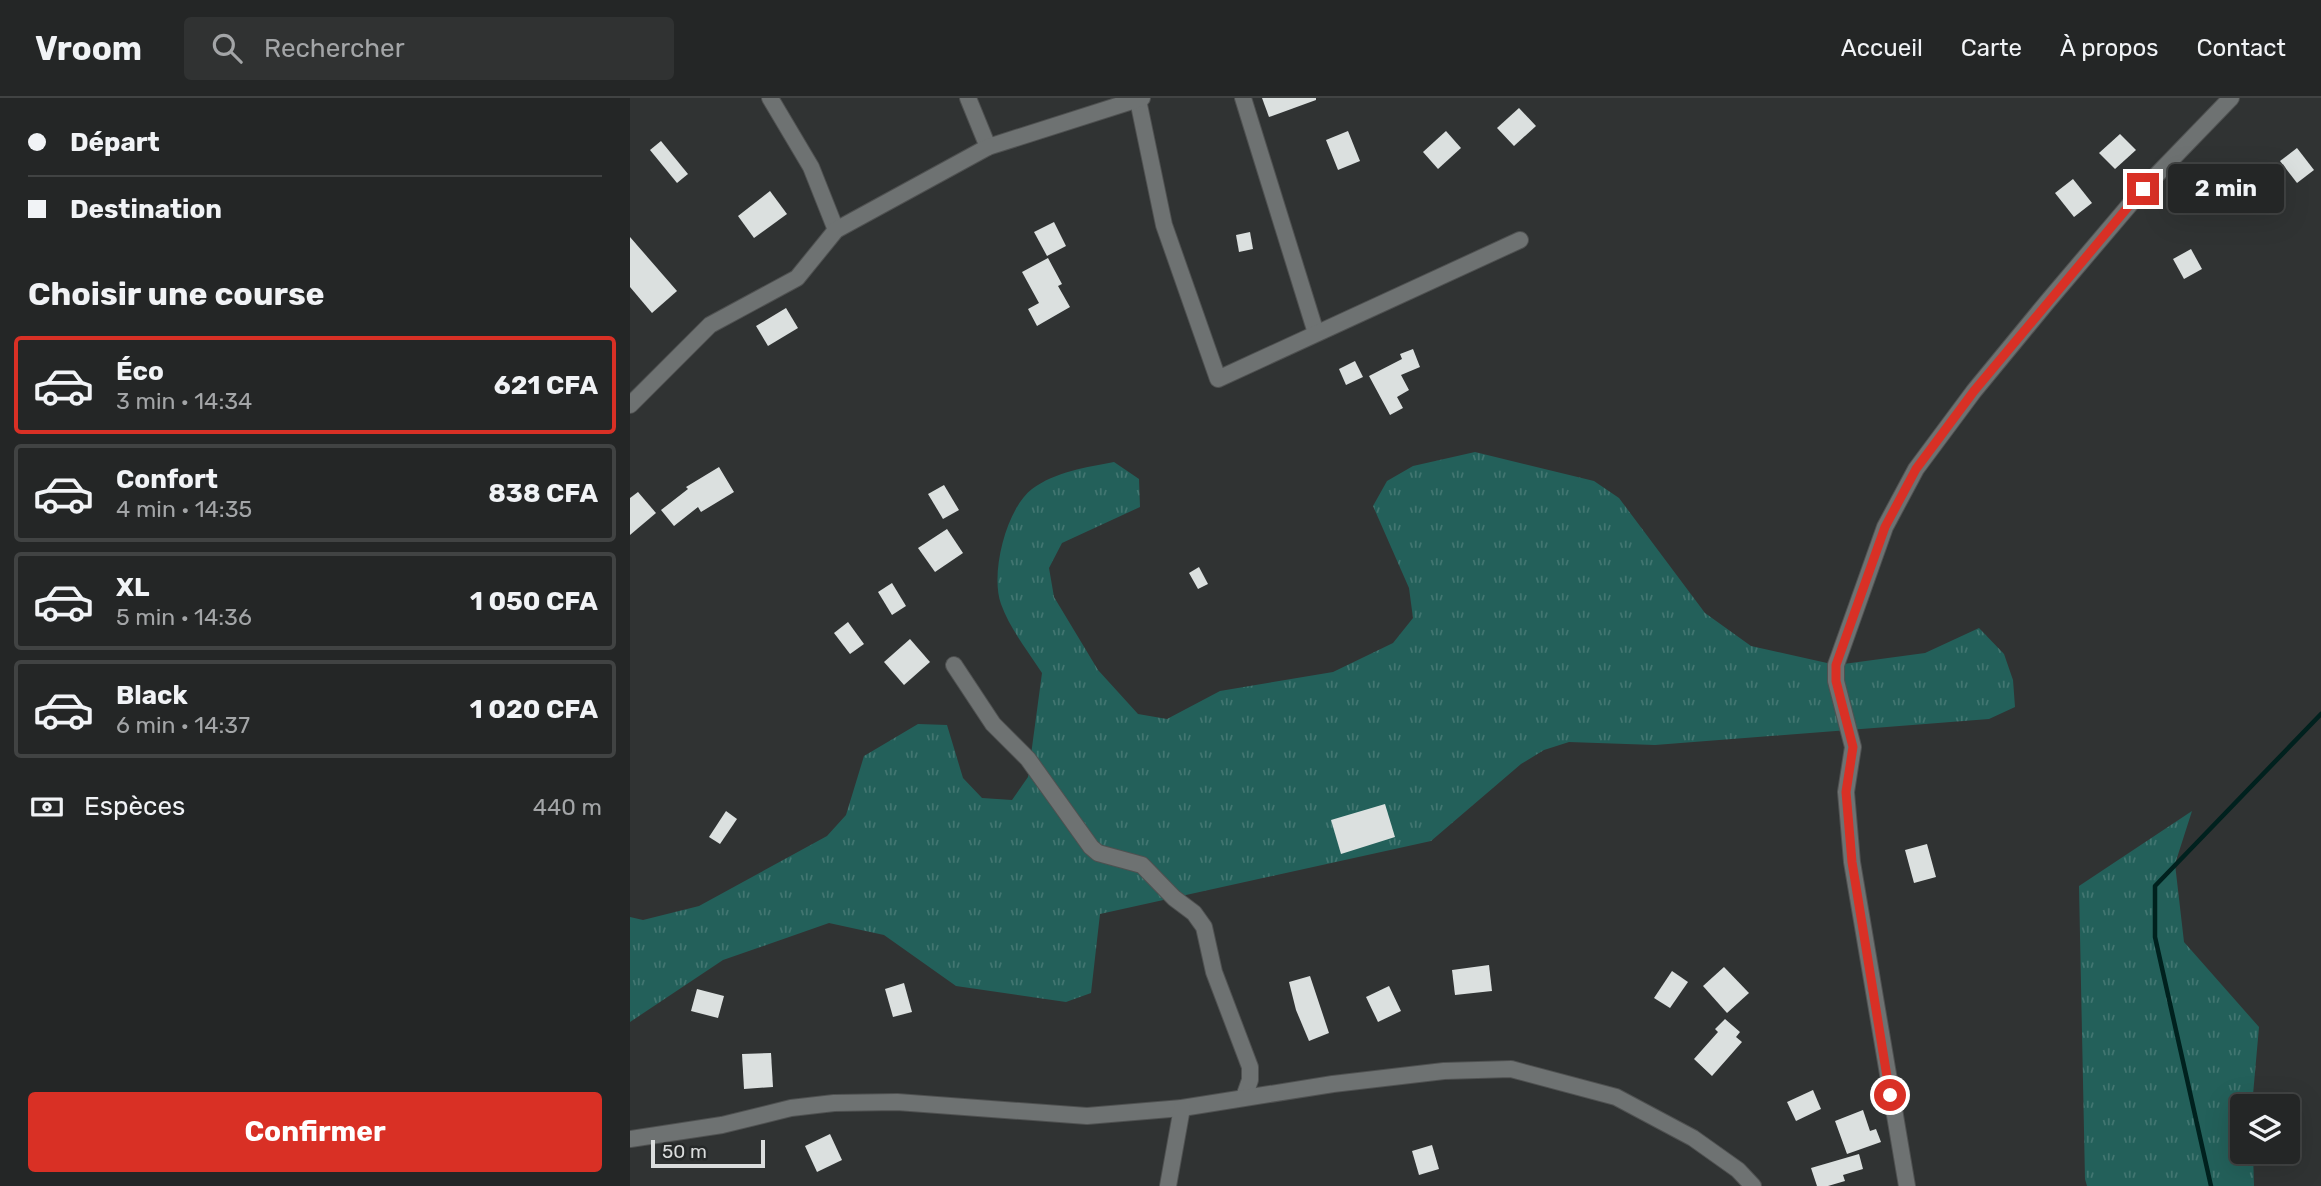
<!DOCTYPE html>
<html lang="fr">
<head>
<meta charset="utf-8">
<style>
	:root { --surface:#242626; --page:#303232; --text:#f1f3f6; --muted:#a3a5a7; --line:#414343; --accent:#d93025 }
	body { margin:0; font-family:Rubik,sans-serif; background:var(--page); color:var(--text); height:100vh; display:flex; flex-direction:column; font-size:26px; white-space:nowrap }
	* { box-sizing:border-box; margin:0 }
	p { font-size:23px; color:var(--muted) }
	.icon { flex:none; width:38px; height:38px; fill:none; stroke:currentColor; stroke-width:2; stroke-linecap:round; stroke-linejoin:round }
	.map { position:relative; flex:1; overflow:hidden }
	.drawer { display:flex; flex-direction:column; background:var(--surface); width:630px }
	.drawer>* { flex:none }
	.hud { display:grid; align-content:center; height:154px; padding:0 28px; background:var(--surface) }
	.buttons { position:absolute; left:1600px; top:996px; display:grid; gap:14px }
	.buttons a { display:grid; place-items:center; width:70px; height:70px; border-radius:7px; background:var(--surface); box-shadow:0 7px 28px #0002,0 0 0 2px var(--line); font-size:35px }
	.scale { position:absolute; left:21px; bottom:18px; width:114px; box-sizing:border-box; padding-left:7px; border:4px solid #dbdddd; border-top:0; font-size:19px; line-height:24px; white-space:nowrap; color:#dbdddd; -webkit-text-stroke:5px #262929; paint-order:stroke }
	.end { position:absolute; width:32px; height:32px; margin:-16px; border:9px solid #d93025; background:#fff; box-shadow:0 0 0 4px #fff }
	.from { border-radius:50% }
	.bubble { position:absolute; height:49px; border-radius:7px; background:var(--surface); box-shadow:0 7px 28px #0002,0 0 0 2px var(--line); font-size:23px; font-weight:700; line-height:49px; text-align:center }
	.hud b { display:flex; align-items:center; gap:24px; height:66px; font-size:26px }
	.hud b+b { border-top:2px solid var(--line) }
	.hud i { width:18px; height:18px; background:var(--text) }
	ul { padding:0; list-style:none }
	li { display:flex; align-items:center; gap:21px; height:98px; margin:0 14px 10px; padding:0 14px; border:4px solid var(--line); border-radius:7px }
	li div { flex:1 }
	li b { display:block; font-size:26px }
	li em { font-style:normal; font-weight:700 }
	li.active { border-color:var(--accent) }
	li>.icon { width:63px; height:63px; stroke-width:1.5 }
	h2 { padding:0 28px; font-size:32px; line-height:84px }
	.pay { display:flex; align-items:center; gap:18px; height:77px; padding:0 28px; font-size:26px }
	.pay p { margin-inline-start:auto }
	.button { display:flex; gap:14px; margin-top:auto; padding:14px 28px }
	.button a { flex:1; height:80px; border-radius:7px; background:var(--accent); color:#fff; font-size:28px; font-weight:700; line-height:80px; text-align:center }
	header { display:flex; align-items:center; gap:42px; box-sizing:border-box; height:98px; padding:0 35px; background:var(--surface); border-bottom:2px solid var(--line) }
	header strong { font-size:33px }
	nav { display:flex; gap:38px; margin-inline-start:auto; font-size:24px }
	.search { width:490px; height:63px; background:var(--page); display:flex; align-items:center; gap:18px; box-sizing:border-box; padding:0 24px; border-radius:7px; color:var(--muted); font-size:26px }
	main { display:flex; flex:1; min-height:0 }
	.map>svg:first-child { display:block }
	.grass { fill:url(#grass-tufts) }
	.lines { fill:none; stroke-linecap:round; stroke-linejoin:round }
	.stream { stroke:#00211e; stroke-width:4.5 }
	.building { fill:#dbe0df }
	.street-casing { stroke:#4f5151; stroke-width:18 }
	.street { stroke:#6e7272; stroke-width:16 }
	.route { stroke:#d93025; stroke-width:9 }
</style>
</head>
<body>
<header>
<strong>Vroom</strong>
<div class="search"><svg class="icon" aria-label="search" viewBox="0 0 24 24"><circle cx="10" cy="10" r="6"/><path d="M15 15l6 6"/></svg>Rechercher</div>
<nav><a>Accueil</a><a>Carte</a><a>À propos</a><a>Contact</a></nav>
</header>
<main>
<section class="drawer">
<div class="hud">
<b><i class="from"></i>Départ</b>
<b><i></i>Destination</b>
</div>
<h2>Choisir une course</h2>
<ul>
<li class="active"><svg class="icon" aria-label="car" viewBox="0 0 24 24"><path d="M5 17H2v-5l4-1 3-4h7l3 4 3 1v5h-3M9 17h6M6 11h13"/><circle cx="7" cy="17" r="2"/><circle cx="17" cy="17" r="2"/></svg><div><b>Éco</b><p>3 min · 14:34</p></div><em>621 CFA</em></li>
<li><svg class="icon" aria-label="car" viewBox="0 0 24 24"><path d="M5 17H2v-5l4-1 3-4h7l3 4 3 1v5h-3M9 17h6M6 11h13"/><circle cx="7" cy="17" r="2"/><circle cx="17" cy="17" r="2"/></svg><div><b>Confort</b><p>4 min · 14:35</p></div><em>838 CFA</em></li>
<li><svg class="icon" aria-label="car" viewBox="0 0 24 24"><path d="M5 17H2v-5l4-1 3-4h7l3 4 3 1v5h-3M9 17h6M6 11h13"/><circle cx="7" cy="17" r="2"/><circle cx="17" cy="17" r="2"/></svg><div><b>XL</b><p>5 min · 14:36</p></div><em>1 050 CFA</em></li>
<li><svg class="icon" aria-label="car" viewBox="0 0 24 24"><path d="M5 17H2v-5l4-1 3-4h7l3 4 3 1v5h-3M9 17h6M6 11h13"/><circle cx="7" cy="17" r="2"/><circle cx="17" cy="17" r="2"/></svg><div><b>Black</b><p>6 min · 14:37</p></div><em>1 020 CFA</em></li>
</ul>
<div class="pay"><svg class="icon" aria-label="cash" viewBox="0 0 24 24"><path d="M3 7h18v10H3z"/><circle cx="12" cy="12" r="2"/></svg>Espèces<p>440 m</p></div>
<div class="button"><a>Confirmer</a></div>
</section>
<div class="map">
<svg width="1691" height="1088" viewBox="0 0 1691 1088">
	<defs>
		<pattern id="grass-tufts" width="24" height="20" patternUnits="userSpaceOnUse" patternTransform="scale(1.75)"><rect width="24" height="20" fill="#23605a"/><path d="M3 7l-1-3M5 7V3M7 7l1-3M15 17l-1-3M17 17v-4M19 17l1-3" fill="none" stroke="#427671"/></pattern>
	</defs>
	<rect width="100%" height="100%" fill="#303333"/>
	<g class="grass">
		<path d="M845 354 964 383 989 400 1075 515 1121 548 1206 567 1295 555 1349 530 1374 556 1383 582 1385 609 1359 621 1025 647 939 644 914 652 891 666 801 743 470 816 461 895 436 904 326 888 254 837 199 825 93 862 0 924V819L13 822 69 808 197 738 216 717 234 658 288 626 317 627 333 680 352 700 382 702 398 679 412 575C398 553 380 531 371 506 360 476 376 411 402 391 425 374 457 369 484 364L509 381 510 409 432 445 419 470 424 499 468 572 508 616 537 621 590 593 703 574 763 545 783 520 779 490 743 408 757 383 783 368Z"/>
		<path d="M1562 713 1545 766 1554 844 1629 929 1622 1008H1612V1054H1623L1624 1088H1457L1455 1081 1449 788Z"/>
	</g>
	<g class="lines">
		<path class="stream" d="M1581 1088 1525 839V788L1691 616"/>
	</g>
	<g class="building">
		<path d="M632 0H686V2L639 19Z"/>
		<path d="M889 10 906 28 884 48 867 30Z"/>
		<path d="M718 33 730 63 708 72 696 42Z"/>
		<path d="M816 33 831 50 808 71 793 54Z"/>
		<path d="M1490 36 1506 52 1485 71 1469 55Z"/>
		<path d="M31 43 58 76 47 85 20 52Z"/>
		<path d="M1667 50 1684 72 1667 85 1650 63Z"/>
		<path d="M1443 81 1462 105 1444 119 1425 95Z"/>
		<path d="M140 93 157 116 124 140 108 118Z"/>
		<path d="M424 124 436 148 417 158 404 134Z"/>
		<path d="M620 134 623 151 609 154 606 137Z"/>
		<path d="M0 139 47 193 22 215 0 189Z"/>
		<path d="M1561 151 1572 171 1554 181 1543 161Z"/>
		<path d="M418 160 432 186 428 188 440 209 407 228 398 211 409 205 392 174Z"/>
		<path d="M156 210 168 230 138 248 126 228Z"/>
		<path d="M783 251 790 269 771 277 779 292 767 299 773 310 760 317 739 278 772 261 770 256Z"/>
		<path d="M725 263 733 279 716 287 709 271Z"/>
		<path d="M89 369 104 394 71 414 68 409 44 428 31 412 58 391 56 389Z"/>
		<path d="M314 387 329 412 313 421 298 396Z"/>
		<path d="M8 394 26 415 0 437V400Z"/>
		<path d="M317 431 333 455 305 474 288 450Z"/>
		<path d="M569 469 578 486 568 491 559 475Z"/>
		<path d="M262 485 276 508 262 517 248 494Z"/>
		<path d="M218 524 234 546 220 556 204 535Z"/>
		<path d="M280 541 300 564 274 587 254 564Z"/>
		<path d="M755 706 765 739 711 756 701 722Z"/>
		<path d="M96 713 107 721 90 746 79 739Z"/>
		<path d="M1297 746 1306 779 1284 785 1275 752Z"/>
		<path d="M859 867 862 893 825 897 822 872Z"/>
		<path d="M1094 869 1119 895 1097 915 1073 888Z"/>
		<path d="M1042 873 1058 884 1040 910 1024 900Z"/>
		<path d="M680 878 699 935 679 943 666 912 659 884Z"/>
		<path d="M274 885 282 914 263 919 255 891Z"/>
		<path d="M759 888 771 913 748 924 736 899Z"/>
		<path d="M67 891 94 898 88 920 61 913Z"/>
		<path d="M1095 921 1110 934 1106 939 1112 944 1082 978 1064 961 1088 934 1085 931Z"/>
		<path d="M141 955 143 989 114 991 112 956Z"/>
		<path d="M1183 992 1191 1011 1166 1023 1157 1004Z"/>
		<path d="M1233 1012 1240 1033 1246 1031 1251 1044 1217 1056 1205 1023Z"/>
		<path d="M200 1036 212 1062 187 1074 175 1048Z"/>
		<path d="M802 1047 809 1071 789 1077 782 1053Z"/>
		<path d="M1229 1056 1233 1071 1213 1077 1215 1083 1198 1088H1187L1181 1070Z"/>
	</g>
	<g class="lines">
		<g class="street-casing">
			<g id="street">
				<path d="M140 0 181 69 206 132"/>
				<path d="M338 0 358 49"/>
				<path d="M613 0 686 235"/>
				<path d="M508 2 534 127 588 281 890 142"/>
				<path d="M0 307 80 227 167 180 206 132 358 49 512 0"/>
				<path d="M324 567 363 626 398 661 461 749 468 755 512 767 544 800 564 815 574 829 584 874 620 969V982L614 999"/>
				<path d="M0 1041 92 1027 161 1010 204 1005 267 1004 457 1018 552 1010 703 986 814 973 881 971 986 999 1063 1040 1108 1072 1123 1088"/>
				<path d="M538 1088 552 1010"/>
				<path d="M1277 1088 1222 764 1216 694 1223 649 1206 583V567L1255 429 1286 371 1344 293 1418 203 1513 91 1601 0"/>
			</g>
		</g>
		<use href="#street" class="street"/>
	</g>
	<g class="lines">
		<path class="route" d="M1260 997 1222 764 1216 694 1223 649 1206 583V567L1255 429 1286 371 1344 293 1513 91"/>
	</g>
</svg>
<div class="buttons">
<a><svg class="icon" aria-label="layers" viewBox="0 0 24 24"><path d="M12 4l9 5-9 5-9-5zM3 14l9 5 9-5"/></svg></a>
</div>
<div class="scale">50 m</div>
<i class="end from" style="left:1260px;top:997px"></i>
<i class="end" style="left:1513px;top:91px"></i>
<div class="bubble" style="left:1538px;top:66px;width:116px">2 min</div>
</div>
</main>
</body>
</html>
